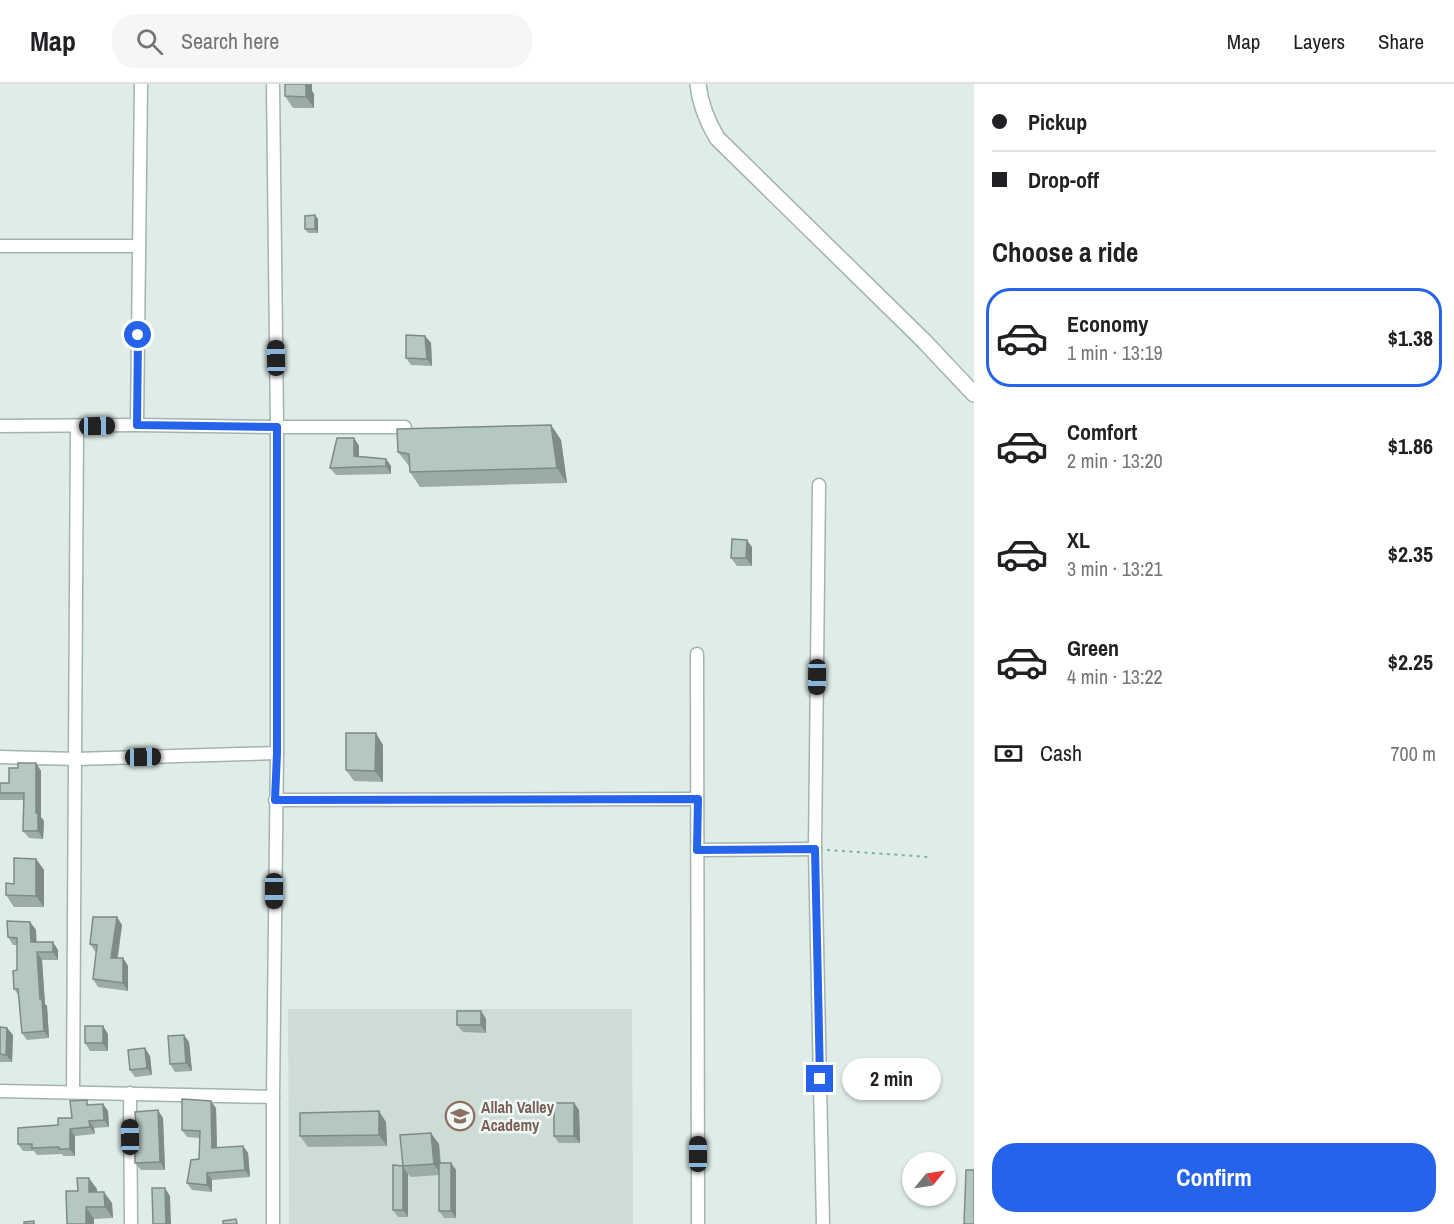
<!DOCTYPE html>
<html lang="en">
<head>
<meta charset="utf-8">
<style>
	:root { --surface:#fff; --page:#f6f6f6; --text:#202124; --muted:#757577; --line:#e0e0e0; --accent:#2563eb }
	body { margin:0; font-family:"Archivo Narrow",sans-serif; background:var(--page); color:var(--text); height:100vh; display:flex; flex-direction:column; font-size:22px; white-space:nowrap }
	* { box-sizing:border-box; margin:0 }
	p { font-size:20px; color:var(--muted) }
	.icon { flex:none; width:33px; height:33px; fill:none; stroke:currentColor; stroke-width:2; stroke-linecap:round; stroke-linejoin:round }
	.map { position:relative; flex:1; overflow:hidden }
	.drawer { display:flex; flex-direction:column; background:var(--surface); width:480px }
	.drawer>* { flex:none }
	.hud { display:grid; align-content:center; height:132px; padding:0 18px; background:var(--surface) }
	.needle { width:39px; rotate:60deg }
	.controls { position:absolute; left:902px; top:1068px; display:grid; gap:12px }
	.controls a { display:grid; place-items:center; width:54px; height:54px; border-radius:50%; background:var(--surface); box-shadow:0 2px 4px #0004; font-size:30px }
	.end { position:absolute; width:27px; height:27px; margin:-14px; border:8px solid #2563eb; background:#fff; box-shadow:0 0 0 3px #fff }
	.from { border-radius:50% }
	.bubble { position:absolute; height:42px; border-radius:21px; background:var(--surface); box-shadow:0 2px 4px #0004; font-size:20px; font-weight:800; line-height:42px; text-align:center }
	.car { position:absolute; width:18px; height:36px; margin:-18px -9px; border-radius:8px; box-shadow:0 0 4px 2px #0007; background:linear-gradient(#222 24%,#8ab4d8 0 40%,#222 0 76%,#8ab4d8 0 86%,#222 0) }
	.hud b { display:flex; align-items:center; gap:21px; height:57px; font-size:22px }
	.hud b+b { border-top:2px solid var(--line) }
	.hud i { width:15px; height:15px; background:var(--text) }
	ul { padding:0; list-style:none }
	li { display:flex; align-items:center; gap:18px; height:99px; margin:0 12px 9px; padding:0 6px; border:3px solid transparent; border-radius:24px }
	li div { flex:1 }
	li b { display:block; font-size:22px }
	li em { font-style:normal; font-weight:800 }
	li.current { border-color:var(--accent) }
	li>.icon { width:54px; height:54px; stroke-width:1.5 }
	h2 { padding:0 18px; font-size:27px; line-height:72px }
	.pay { display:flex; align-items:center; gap:15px; height:66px; padding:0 18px; font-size:22px }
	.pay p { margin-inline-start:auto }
	.primary-button { display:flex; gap:12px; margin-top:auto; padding:12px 18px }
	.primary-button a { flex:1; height:69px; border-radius:24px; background:var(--accent); color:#fff; font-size:24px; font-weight:800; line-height:69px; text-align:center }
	header { display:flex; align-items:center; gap:36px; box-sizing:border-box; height:84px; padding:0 30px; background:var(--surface); border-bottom:2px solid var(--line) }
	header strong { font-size:28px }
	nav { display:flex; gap:33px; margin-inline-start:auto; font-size:21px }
	.search { width:420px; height:54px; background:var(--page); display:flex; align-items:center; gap:15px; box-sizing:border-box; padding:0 21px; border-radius:24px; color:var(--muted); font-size:22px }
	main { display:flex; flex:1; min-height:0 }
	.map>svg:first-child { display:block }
	.built { fill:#cddcd6 }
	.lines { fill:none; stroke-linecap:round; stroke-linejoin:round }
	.minor-casing { stroke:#a1b4af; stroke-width:15 }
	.tertiary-casing { stroke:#a1b4af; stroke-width:18 }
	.path { stroke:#7cb3a7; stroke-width:2; stroke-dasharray:3 4.5; stroke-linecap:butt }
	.minor { stroke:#fff; stroke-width:12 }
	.tertiary { stroke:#fff; stroke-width:15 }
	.wall { fill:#9baba6 }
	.shaded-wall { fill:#7e8b87 }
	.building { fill:#b4c7c1; stroke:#7e8b87; stroke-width:1.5 }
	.route { stroke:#2563eb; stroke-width:8 }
	.labels { text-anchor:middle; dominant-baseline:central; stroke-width:5; stroke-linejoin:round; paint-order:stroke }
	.education-label { font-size:16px; font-weight:bold; fill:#785e54; stroke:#eff8f5; text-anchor:start }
</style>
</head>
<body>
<header>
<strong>Map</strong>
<div class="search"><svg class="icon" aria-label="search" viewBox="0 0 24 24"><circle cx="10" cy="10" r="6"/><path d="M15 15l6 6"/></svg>Search here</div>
<nav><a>Map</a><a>Layers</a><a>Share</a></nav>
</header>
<main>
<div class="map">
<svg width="974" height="1140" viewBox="0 0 974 1140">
	<rect width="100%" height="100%" fill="#dfece7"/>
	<path class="built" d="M288 925H632L633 1140H289Z"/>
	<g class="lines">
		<g class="minor-casing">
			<g id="minor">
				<path d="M273 0 277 343V669L273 1013V1140"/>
				<path d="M0 162H139"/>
				<path d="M137 341 141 0"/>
				<path d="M0 342 137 341 277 343H405"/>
				<path d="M819 401 815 765 823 1140"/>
				<path d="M697 570 698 1140"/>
				<path d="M0 673 76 675 277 669"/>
				<path d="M275 716 697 715"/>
				<path d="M697 766 815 765"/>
				<path d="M0 1007 273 1013"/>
				<path d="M73 1008 77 342"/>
				<path d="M130 1009 131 1140"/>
			</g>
		</g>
		<g class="tertiary-casing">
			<path id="tertiary" d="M698 0C700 20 707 37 717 54L924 257 974 310"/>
		</g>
		<path class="path" d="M827 766 929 773"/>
		<use href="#minor" class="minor"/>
		<use href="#tertiary" class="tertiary"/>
	</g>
	<g class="wall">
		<path d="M312 0V7L314 10V24H293L285 12Z"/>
		<path d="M315 131 318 135V149H308L305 145Z"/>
		<path d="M425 252 431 259 432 282 411 281 406 274Z"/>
		<path d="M551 341 561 356 567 399 420 403 410 388V383L409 382 398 368Z"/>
		<path d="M354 354 359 362V373L386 375 391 382V390L336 391 330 384Z"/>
		<path d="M752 463V482H737L731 474Z"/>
		<path d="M383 661V698L354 697 346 686Z"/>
		<path d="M36 679 41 687V733L44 737 43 755 29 754 23 747 24 716H0V699H9L18 684Z"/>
		<path d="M36 775 44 786V823H14L6 811 14 800Z"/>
		<path d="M117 833 122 841 118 874H123L128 882V907L98 903 93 895 96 868 95 867 90 860Z"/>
		<path d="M30 838 36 846V858L58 866V876H42L45 920 47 922 49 954 27 956 22 949 19 912 14 905 17 886V861H13L8 853Z"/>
		<path d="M481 927 486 935V949L463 948 457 941Z"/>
		<path d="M0 943 7 944 13 951 12 978H0Z"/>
		<path d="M108 950V967H90L85 959Z"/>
		<path d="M189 958 192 987 175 988 170 980Z"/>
		<path d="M150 972 152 991 135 993 130 986Z"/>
		<path d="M574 1019 579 1026 580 1059H559L554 1052Z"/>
		<path d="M103 1020 108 1027 109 1043 94 1044 95 1050 75 1052V1072H63L62 1070 37 1071 34 1067H23L18 1060 58 1041 72 1034 90 1021Z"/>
		<path d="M216 1024 217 1064 243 1062 248 1069 250 1093 212 1096V1108L192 1106 187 1099 199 1075 200 1054 187 1053 182 1046Z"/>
		<path d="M163 1034 165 1086H141L135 1079 138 1064Z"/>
		<path d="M386 1038 387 1062 308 1063 300 1052Z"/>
		<path d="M439 1060 441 1079H451L456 1086V1134H444L439 1127V1091L411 1093 408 1090V1133H398L393 1126 403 1082Z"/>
		<path d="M97 1105V1108L112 1119 113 1134 94 1135V1140H67L78 1107Z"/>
	</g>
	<g class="shaded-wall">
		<path d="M305 0H312V7L314 10V24L306 13Z"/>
		<path d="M315 131 318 135V149L315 145Z"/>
		<path d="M425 252 431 259 432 282 427 275Z"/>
		<path d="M551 341 561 356 567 399 557 384Z"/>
		<path d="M354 354 359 362V380L354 372Z"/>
		<path d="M386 375 391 382V390L386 382Z"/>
		<path d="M747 456 752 463V482L746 474Z"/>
		<path d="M376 649 383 661V698L375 687Z"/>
		<path d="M36 679 41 687V733L44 737 43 755 38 747 36 729Z"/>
		<path d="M36 775 44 786V823L36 812Z"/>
		<path d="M117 833 122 841 116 881 111 874Z"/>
		<path d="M30 838 36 846 37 865 31 858Z"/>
		<path d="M53 858 58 866V876L53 868Z"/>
		<path d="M37 868 42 876 45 920 47 922 49 954 44 947 40 915Z"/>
		<path d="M123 874 128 882V907L123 899Z"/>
		<path d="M481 927 486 935V949L481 941Z"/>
		<path d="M103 942 108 950V967L103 959Z"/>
		<path d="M7 944 13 951 12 978 6 971Z"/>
		<path d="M184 951 189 958 192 987 186 979Z"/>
		<path d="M145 964 150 972 152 991 147 984Z"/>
		<path d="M211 1017 216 1024 217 1071 212 1064Z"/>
		<path d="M574 1019 579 1026 580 1059 574 1052Z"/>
		<path d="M103 1020 108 1027 109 1043 104 1036Z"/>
		<path d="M158 1026 163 1034 165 1086 160 1078Z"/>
		<path d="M379 1027 386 1038 387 1062 379 1051Z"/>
		<path d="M89 1037 94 1044 95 1050 90 1043Z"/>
		<path d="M70 1045 75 1052V1072L70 1065Z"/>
		<path d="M431 1049 439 1060 441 1091 434 1080Z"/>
		<path d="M243 1062 248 1069 250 1093 245 1086Z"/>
		<path d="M451 1079 456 1086V1134L451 1127Z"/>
		<path d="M403 1083 408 1090V1133L403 1126Z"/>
		<path d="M207 1089 212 1096V1108L207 1101Z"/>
		<path d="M89 1094 97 1105V1119L89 1108Z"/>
		<path d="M165 1104 170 1112 171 1140H166Z"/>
		<path d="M104 1108 112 1119 113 1134 105 1123Z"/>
		<path d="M86 1123 94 1135V1140H86Z"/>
	</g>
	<g class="building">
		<path d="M285 0H306V13L285 12Z"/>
		<path d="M315 131V145H305V132Z"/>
		<path d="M406 251 425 252 427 275 406 274Z"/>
		<path d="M551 341 557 384 410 388 409 370 398 368 397 345Z"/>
		<path d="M337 354H354V372L386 375V382L330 384Z"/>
		<path d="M732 455 747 456 746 474H731Z"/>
		<path d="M346 649H376L375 687 346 686Z"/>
		<path d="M18 679H36V729H38V747H23L24 709H0V699H9V684H18Z"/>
		<path d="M14 774 36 775V812L6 811V799L14 800Z"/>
		<path d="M93 833H117L111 874H123V899L93 895 97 861 90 860Z"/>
		<path d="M7 837 30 838 31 858H53V868H37L40 915H42L44 947 22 949 18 905H14L13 887 17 886V854L8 853Z"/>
		<rect x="457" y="927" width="24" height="14"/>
		<rect x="85" y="942" width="18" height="17"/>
		<path d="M0 943 7 944 6 971 0 970Z"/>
		<path d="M184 951 186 979 170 980 168 952Z"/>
		<path d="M145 964 147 984 130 986 128 966Z"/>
		<path d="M182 1015 211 1017 212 1064 243 1062 245 1086 207 1089V1101L187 1099 191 1076 199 1075 200 1047 182 1046Z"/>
		<path d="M87 1016V1021L103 1020 104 1036 89 1037 90 1043 70 1045V1065H59V1063L32 1064V1060H18V1044L58 1041V1034H72L70 1017Z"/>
		<rect x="554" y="1019" width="20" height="33"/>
		<path d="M158 1026 160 1078 135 1079V1064H138L135 1028Z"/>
		<path d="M379 1027V1051L300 1052V1029Z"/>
		<path d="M431 1049 434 1080 403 1082 400 1051Z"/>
		<rect x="439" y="1079" width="12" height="48"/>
		<path d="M393 1081 403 1082V1126H393Z"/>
		<path d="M966 1086H974V1140H964Z"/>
		<path d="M77 1094H89V1108H104L105 1123H86V1140H67L66 1107H78Z"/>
		<path d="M152 1104H165L166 1140H153Z"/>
		<path d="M236 1135 237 1140H223V1137Z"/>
		<path d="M34 1137V1140H24V1138Z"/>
	</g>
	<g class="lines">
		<path class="route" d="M138 251 137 341 277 343V669L275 716 698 715 697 766 815 765 820 995"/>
	</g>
	<defs>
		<g id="school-ring" transform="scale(1.5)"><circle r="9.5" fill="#eff8f5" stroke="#8d6e63" stroke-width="1.5"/><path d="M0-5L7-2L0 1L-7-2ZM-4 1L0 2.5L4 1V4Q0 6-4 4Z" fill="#8d6e63"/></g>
	</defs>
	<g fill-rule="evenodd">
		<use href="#school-ring" x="460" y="1032"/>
	</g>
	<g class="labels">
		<g class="education-label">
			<text x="481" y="1023">Allah Valley<tspan x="481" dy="18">Academy</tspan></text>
		</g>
	</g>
</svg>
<div class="controls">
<a><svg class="needle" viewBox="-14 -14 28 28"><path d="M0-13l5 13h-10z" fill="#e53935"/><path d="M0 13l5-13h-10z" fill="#757577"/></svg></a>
</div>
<i class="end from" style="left:138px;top:251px"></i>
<i class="end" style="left:820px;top:995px"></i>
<div class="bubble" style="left:842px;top:974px;width:99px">2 min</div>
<i class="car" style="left:276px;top:274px;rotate:359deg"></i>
<i class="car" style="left:97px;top:342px;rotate:89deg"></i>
<i class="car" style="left:817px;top:593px;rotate:181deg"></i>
<i class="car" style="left:143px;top:673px;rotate:89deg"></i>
<i class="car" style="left:274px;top:807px;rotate:180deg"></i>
<i class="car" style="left:130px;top:1053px;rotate:359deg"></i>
<i class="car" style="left:698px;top:1070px;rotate:0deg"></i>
</div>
<section class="drawer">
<div class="hud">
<b><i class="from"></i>Pickup</b>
<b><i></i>Drop-off</b>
</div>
<h2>Choose a ride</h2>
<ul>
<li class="current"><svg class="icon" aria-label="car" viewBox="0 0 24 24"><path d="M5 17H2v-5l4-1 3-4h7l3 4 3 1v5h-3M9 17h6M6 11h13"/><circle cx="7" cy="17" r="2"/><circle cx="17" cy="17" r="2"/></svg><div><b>Economy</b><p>1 min · 13:19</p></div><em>$1.38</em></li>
<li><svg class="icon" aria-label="car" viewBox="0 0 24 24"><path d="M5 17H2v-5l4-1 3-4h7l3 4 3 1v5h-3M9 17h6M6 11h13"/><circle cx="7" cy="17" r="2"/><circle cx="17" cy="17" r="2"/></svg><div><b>Comfort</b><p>2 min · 13:20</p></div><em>$1.86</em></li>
<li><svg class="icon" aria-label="car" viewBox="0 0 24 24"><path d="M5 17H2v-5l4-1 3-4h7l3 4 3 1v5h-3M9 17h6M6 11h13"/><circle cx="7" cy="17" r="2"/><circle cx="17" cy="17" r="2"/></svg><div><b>XL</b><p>3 min · 13:21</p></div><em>$2.35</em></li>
<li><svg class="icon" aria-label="car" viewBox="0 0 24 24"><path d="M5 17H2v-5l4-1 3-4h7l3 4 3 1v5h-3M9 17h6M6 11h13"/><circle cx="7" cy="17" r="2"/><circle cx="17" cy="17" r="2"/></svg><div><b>Green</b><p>4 min · 13:22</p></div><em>$2.25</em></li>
</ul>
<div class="pay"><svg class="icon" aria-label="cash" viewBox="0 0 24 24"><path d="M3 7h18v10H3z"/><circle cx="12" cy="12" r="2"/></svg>Cash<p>700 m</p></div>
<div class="primary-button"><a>Confirm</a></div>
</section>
</main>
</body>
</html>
